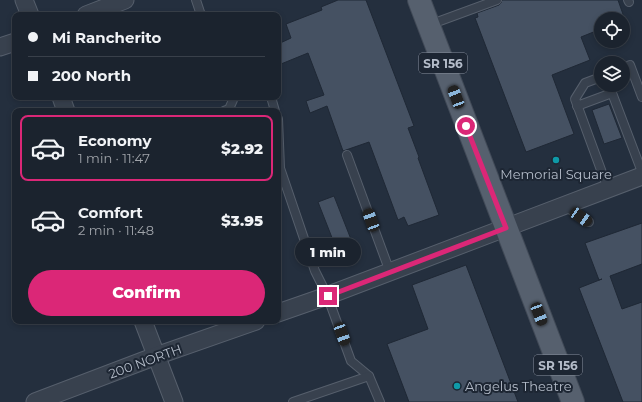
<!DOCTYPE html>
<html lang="en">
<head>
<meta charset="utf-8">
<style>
	:root { --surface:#1b232e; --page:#282f3a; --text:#f1f3f6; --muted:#a0a4aa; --line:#39404a; --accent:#db2777 }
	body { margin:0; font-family:Montserrat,sans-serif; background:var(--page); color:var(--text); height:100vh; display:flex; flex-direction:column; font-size:15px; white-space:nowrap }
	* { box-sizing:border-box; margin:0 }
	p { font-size:13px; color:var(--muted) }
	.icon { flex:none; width:22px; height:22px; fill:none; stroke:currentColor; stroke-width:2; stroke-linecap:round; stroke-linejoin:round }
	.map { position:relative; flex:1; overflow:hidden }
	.drawer { position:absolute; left:12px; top:108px; width:269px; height:216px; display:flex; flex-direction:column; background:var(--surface); border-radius:8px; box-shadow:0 2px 6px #0003,0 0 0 1px var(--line) }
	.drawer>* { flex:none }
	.hud { position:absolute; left:12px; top:12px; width:269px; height:88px; border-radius:8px; box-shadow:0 2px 6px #0003,0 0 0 1px var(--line); display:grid; align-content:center; height:88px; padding:0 16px; background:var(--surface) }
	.fabs { position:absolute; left:594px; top:12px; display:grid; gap:8px }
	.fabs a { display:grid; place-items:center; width:36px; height:36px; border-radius:50%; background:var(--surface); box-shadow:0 2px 6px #0003,0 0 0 1px var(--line); font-size:20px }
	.end { position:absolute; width:18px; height:18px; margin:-9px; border:5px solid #db2777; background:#fff; box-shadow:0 0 0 2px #fff }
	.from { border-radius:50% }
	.bubble { position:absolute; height:28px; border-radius:14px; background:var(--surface); box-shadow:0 2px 6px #0003,0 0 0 1px var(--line); font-size:13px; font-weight:800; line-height:28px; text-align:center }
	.car { position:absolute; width:12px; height:24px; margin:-12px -6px; border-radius:5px; box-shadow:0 0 3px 1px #0007; background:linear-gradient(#222 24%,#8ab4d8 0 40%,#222 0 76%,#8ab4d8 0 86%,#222 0) }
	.hud b { display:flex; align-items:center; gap:14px; height:38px; font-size:15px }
	.hud b+b { border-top:1px solid var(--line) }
	.hud i { width:10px; height:10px; background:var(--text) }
	ul { padding:7px 0 0; list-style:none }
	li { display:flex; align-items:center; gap:12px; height:66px; margin:0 8px 6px; padding:0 8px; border:2px solid transparent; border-radius:8px }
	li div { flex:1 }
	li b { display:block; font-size:15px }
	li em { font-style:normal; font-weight:800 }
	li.selected { border-color:var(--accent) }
	li>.icon { width:36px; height:36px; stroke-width:1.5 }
	.action { display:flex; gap:8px; margin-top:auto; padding:8px 16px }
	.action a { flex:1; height:46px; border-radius:24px; background:var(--accent); color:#fff; font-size:16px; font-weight:800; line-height:46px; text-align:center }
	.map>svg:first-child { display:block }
	.building { fill:#455162; stroke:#1f2835 }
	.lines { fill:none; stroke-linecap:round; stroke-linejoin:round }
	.lane-casing { stroke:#565f6c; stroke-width:10 }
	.street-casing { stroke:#565f6c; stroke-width:19 }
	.primary-casing { stroke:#414a57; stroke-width:24 }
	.lane { stroke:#38414e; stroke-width:8 }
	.street { stroke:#38414e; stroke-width:17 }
	.primary { stroke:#56606e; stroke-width:22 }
	.route { stroke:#db2777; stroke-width:5 }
	.culture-dot { fill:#0f9aa8; stroke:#1d2633; stroke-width:1.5 }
	.labels { text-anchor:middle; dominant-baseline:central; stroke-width:4; stroke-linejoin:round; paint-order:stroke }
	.shield { fill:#1d2633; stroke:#878f9c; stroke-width:1 }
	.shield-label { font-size:12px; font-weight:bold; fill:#b4bcc9 }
	.poi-label { font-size:13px; fill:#b4bcc9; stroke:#1d2633 }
	.street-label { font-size:13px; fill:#b4bcc9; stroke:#1d2633 }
</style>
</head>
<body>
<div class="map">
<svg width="642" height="402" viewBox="0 0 642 402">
	<rect width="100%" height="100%" fill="#242f3e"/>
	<g class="building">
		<path d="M338 0H366L414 126 408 128 419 157 418 158 439 215 408 226 404 217 398 220 369 142 343 151 327 106 310 113 306 101 324 95 308 53 281 64 278 56V44L291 38 286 24 322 10 321 7Z"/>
		<path d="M502 0H618L625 20 623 21V19H601V29L581 37 590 60 552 75 574 134 526 152 475 18 478 17 477 13 499 5 501 3Z"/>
		<path d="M609 104 622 138 604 144 592 110Z"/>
		<path d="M334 196 354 247 338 253 318 202Z"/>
		<path d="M642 223V264L610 276 622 309 642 302V402H623L579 288 602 279 599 280 585 243Z"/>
		<path d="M466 265 518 402H409L387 344 428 329 412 285Z"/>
	</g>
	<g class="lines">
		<g class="lane-casing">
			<g id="lane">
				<path d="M196 0 201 15"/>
				<path d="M628 0 629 2"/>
				<path d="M429 25 497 0"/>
				<path d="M623 68 630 65 642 97"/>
				<path d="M601 77 585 83 575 99 608 189"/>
				<path d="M271 97 275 111"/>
				<path d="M577 106 612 93 642 172"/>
				<path d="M224 111 229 109 233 100 232 97"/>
				<path d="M278 119 280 168 315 271 327 295 351 361 369 376 380 402"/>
				<path d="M347 155 390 272"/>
				<path d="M565 206 589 222"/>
				<path d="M293 402 369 376"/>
			</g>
		</g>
		<g class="street-casing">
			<g id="street">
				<path d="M24 0 30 15"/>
				<path d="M86 15 125 0"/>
				<path d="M0 47 15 42"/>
				<path d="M61 97 66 111"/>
				<path d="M278 313 321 298 642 176"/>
				<path d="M143 321 174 402"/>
				<path d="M35 402 156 356 256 321"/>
			</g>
		</g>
		<g class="primary-casing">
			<path id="primary" d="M419 0 573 402"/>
		</g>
		<use href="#lane" class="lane"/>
		<use href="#street" class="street"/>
		<use href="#primary" class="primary"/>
	</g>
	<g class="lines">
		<path class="route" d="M328 296 506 228 466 126"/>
	</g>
	<g class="culture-dot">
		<circle cx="556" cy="160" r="4"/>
		<circle cx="457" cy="386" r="4"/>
	</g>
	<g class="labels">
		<g class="shield">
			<rect x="419" y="53" width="48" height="20" rx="3"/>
			<rect x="534" y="355" width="48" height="20" rx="3"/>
		</g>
		<g class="shield-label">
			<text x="443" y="63">SR 156</text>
			<text x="558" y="365">SR 156</text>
		</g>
		<g class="poi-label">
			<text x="556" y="174">Memorial Square</text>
			<text x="465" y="386" text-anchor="start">Angelus Theatre</text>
		</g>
		<g class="street-label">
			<text transform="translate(145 361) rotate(-20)">200 NORTH</text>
		</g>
	</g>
</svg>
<div class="fabs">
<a><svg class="icon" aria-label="locate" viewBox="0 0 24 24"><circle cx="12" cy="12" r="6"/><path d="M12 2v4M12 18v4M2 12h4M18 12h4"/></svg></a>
<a><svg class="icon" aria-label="layers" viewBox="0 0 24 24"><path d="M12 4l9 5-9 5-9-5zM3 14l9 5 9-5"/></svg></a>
</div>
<i class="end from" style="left:466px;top:126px"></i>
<i class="end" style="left:328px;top:296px"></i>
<div class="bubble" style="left:295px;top:238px;width:66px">1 min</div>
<i class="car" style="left:456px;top:97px;rotate:339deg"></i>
<i class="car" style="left:581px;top:217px;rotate:124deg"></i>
<i class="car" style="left:371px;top:220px;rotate:340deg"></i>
<i class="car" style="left:539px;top:314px;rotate:159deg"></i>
<i class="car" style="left:342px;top:334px;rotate:160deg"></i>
<div class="hud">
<b><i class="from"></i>Mi Rancherito</b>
<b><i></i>200 North</b>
</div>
<section class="drawer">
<ul>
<li class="selected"><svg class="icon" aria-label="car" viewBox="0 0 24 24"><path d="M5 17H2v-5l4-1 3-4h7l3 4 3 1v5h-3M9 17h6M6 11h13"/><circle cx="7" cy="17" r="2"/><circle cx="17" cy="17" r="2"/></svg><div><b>Economy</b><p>1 min · 11:47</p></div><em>$2.92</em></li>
<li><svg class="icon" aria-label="car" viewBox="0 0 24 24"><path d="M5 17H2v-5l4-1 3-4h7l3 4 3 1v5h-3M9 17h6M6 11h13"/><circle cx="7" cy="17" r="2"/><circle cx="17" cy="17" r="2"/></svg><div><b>Comfort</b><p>2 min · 11:48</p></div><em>$3.95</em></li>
</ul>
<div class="action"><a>Confirm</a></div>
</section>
</div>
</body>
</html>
